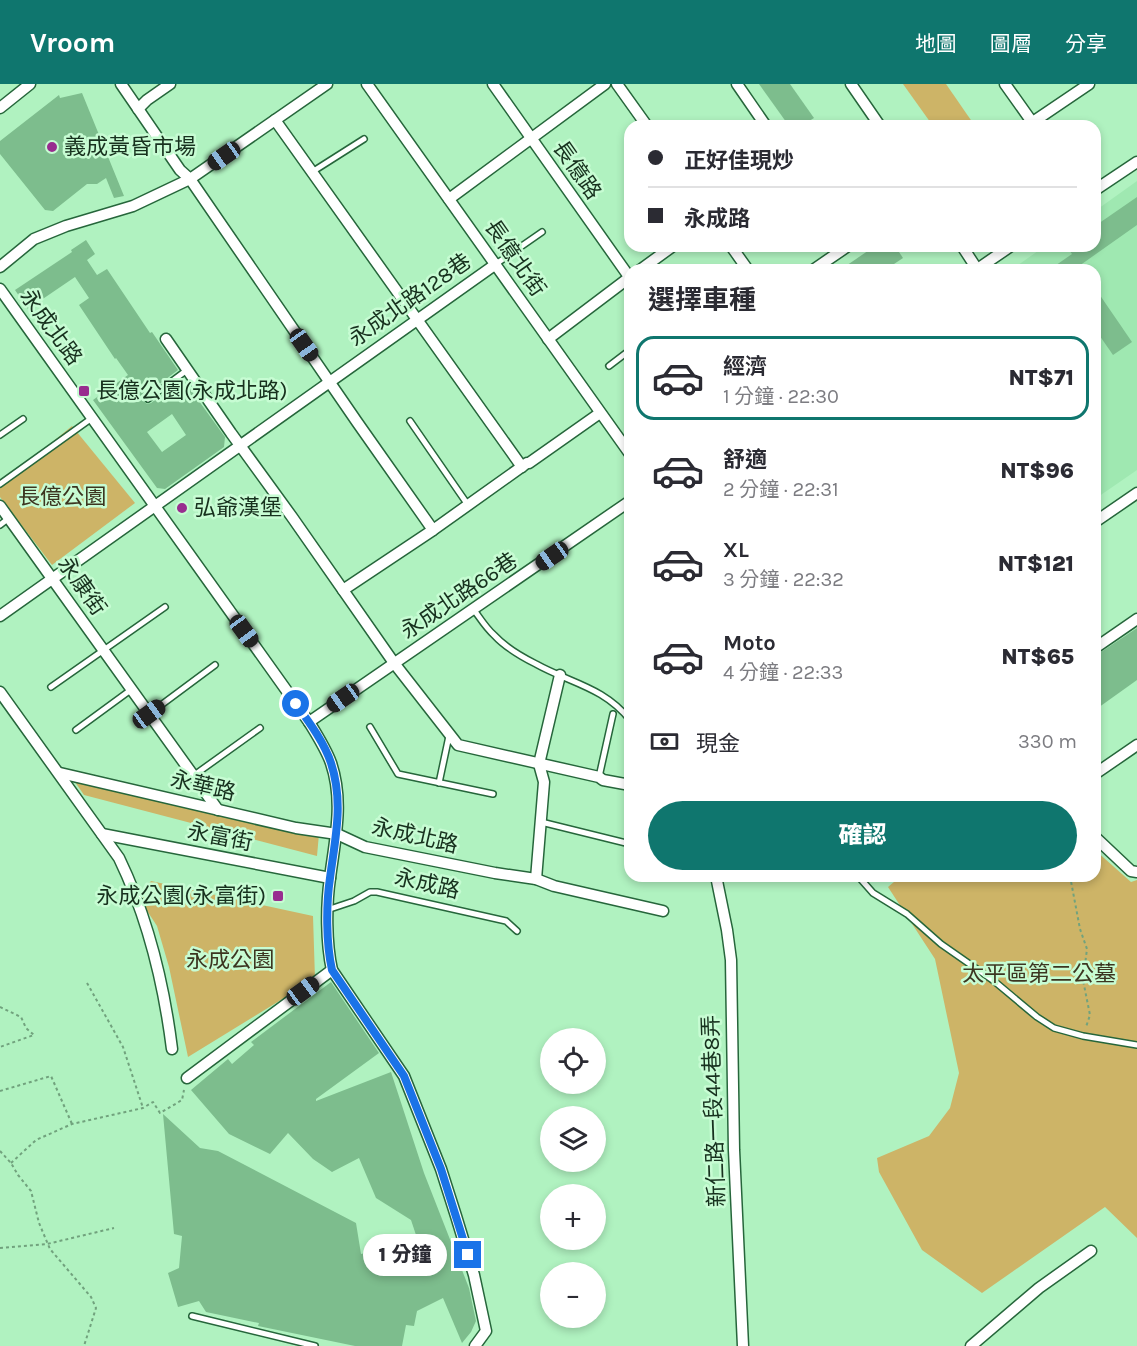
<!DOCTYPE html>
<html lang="zh-TW">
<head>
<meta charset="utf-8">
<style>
	:root { --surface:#fff; --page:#f2f2f3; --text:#2b2b33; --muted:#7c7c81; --line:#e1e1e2; --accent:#0f766e }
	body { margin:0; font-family:Karla,"Noto Sans TC",sans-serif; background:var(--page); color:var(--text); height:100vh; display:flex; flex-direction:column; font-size:22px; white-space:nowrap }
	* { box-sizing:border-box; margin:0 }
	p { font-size:20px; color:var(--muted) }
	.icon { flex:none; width:33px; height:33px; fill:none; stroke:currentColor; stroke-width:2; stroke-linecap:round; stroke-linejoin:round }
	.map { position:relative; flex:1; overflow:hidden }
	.panel { position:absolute; left:624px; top:180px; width:477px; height:618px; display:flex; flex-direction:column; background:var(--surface); border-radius:18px; box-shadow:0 3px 9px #0003 }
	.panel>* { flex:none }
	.guide { position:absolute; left:624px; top:36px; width:477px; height:132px; border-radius:18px; box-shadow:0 3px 9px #0003; display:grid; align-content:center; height:132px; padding:0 24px; background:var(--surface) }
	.buttons { position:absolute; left:540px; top:944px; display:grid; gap:12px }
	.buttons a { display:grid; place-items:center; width:66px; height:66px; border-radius:50%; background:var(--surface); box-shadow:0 3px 9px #0003; font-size:30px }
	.end { position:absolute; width:27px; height:27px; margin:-14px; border:8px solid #1a73e8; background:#fff; box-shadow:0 0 0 3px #fff }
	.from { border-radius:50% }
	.bubble { position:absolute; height:42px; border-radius:21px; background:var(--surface); box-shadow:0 3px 9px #0003; font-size:20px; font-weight:800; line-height:42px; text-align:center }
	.car { position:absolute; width:18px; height:36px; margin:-18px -9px; border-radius:8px; box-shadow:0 0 4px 2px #0007; background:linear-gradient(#222 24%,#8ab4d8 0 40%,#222 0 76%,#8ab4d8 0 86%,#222 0) }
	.guide b { display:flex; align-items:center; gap:21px; height:57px; font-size:22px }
	.guide b+b { border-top:2px solid var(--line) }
	.guide i { width:15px; height:15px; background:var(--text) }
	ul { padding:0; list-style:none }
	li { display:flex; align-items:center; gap:18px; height:84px; margin:0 12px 9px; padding:0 12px; border:3px solid transparent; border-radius:18px }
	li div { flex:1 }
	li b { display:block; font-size:22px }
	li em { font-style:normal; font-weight:800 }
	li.on { border-color:var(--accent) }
	li>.icon { width:54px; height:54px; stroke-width:1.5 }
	h2 { padding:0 24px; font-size:27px; line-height:72px }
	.pay { display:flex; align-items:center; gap:15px; height:66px; padding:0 24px; font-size:22px }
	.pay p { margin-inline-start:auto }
	.button { display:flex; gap:12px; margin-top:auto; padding:12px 24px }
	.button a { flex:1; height:69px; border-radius:36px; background:var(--accent); color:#fff; font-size:24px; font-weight:800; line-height:69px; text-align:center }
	header { display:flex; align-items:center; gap:36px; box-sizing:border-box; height:84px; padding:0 30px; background:var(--accent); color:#fff }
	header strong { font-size:28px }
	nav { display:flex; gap:33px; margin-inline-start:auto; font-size:21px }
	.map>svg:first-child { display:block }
	.built { fill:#9fe8b1 }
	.green { fill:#cdb467 }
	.building { fill:#7dbd8d; fill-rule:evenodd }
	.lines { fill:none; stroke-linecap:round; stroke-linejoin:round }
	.lane-casing { stroke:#26663b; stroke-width:8 }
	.street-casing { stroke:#26663b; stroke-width:13 }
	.path { stroke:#71a27d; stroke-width:2; stroke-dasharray:3 3; stroke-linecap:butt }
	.lane { stroke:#fff; stroke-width:5 }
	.street { stroke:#fff; stroke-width:10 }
	.route { stroke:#1a73e8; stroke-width:8 }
	.poi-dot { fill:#982d8f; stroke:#c7fcd3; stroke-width:2 }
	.labels { text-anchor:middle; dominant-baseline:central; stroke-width:5; stroke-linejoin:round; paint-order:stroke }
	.poi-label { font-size:22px; fill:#17311e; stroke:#c7fcd3; text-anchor:start }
	.street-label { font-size:22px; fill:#17311e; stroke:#c7fcd3 }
	.park-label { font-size:22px; fill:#3c3520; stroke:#c7fcd3 }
</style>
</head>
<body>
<header>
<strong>Vroom</strong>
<nav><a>地圖</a><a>圖層</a><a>分享</a></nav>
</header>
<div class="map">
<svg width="1137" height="1262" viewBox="0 0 1137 1262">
	<rect width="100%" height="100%" fill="#b0f2c0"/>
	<path class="built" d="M1137 97V386L1095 415V186H1011L1045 162H1095V127Z"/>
	<g class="green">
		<path d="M903 0H946L975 42H933Z"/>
		<path d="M72 342 135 419 52 481 0 413V401Z"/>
		<path d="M73 695 319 750 317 772 84 711Z"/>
		<path d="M1095 766 1131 798 1137 796V1154L1105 1123 982 1209 922 1166 879 1088 877 1074 929 1052 950 1024 959 989 935 875 888 803 901 792H1095Z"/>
		<path d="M151 797 313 832 315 895 188 973 169 883 157 842 138 813Z"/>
	</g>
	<g class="building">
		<path d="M759 0H790L814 34 801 42H789Z"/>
		<path d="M82 9 124 112 114 114 106 94 97 100H87L53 127 45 126 0 70V57L59 11 60 14Z"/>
		<path d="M1137 113V141L1079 182 1082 186H1049L1072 170 1066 162H1095V142Z"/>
		<path d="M86 156 95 170 87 176 97 191 107 185 150 249 152 248 178 286 145 311 143 314 144 317 147 320 151 319 183 295 225 353 224 363 165 405 157 404 93 316 128 291 116 274 115 275 79 221 89 214 75 193 28 225 15 206 72 168 71 166ZM172 330 186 351 162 368 147 348Z"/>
		<path d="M875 162H895L903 174 885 186H840Z"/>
		<path d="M1095 204 1132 258 1113 271 1095 245Z"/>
		<path d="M1137 544V596L1095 626V572Z"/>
		<path d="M331 898 379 969 316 1015V1017L391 988 424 1089 469 1204 476 1237 471 1248 462 1259 443 1214 417 1227 414 1242 406 1241 402 1262H355L258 1242 259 1239 206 1228 199 1217 178 1223 168 1189 179 1184 182 1152 174 1150 163 1030 200 1064 218 1067 356 1139 361 1170 388 1164 416 1151 411 1136 376 1114 359 1074 332 1088 313 1075 288 1049 270 1070 229 1050 191 1006 228 975 232 980 254 961 251 958Z"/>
	</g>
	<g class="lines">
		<g class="lane-casing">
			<g id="lane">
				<path d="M312 88 364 55"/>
				<path d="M496 180 542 148"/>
				<path d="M609 282 630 266"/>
				<path d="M148 315 187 286"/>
				<path d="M410 337 468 421"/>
				<path d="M0 351 23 335"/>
				<path d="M0 400 92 334"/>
				<path d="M0 441 9 434"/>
				<path d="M474 526C480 534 486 544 494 551 505 563 522 573 536 580 570 599 604 603 630 636"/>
				<path d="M51 603 165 523"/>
				<path d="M149 630 215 581"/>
				<path d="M370 643 398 690 493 710"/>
				<path d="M76 646 132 605"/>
				<path d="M193 692 260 644"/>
				<path d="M599 693 613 630"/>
				<path d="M439 699 449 652"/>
				<path d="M541 738 630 760"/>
				<path d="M858 792 873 809 907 830 941 860 994 897 1037 933 1054 944 1083 952 1137 961"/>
				<path d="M327 826 354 817 370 808H377L506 837 517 847"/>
				<path d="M192 1232 315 1262"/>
			</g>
		</g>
		<g class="street-casing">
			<g id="street">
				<path d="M121 0 180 86 190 95 357 338 433 446"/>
				<path d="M367 0 630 370"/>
				<path d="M493 0 630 194"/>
				<path d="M617 0 647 42"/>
				<path d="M737 0 766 42"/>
				<path d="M851 0 880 42"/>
				<path d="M1005 0 1032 38"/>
				<path d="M0 24 30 0"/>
				<path d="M138 25 147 16 170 0"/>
				<path d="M275 36 522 383"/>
				<path d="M1027 42 1089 0"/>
				<path d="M1095 106 1137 78"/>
				<path d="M449 115 605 0"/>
				<path d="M731 162 748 186"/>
				<path d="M962 162 977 185"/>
				<path d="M0 183 34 155 66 142 133 122 190 95 327 0"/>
				<path d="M640 186 673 162"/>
				<path d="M813 186 848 162"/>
				<path d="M976 186 1011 162"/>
				<path d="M0 205 309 638C317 651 326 665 331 679 344 717 335 755 330 794 326 821 326 859 332 886L404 992 441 1085 456 1132 474 1191 486 1247 475 1262"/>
				<path d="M166 255 231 349 292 433 394 579 458 661 599 693 603 696 630 701"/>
				<path d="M548 255 630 193"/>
				<path d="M0 422 218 726"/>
				<path d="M1095 438 1137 409"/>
				<path d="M343 506 433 446 527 379H529L600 329"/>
				<path d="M0 532 496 180"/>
				<path d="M1095 564 1137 535"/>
				<path d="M0 608 119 774C147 832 164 901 172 965"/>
				<path d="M309 638 630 417"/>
				<path d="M60 689 296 744 337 750 365 763 495 789 536 795 554 802 663 827"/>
				<path d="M1095 690 1137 661"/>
				<path d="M102 750 330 794"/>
				<path d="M1095 753 1131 787 1137 788"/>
				<path d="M716 792 727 846 731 876 734 1066 743 1262"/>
				<path d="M536 795 544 698 539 680 560 591"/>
				<path d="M187 994 332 886"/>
				<path d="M971 1262 1039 1204 1091 1167"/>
			</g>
		</g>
		<g class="path">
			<path d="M1070 792 1080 845 1087 865 1083 896 1090 931 1086 943"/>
			<path d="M87 899 123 963 143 1024"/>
			<path d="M0 923 21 933 26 944 34 951 0 963"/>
			<path d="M0 1007 51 992 72 1040"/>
			<path d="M0 1067 11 1079 18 1091 31 1107 39 1139 50 1165 91 1213 96 1224 84 1262"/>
			<path d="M11 1079 36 1056 72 1040 143 1024 153 1018 160 1029 182 1016 184 1006"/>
			<path d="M0 1164 47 1160 114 1144"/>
		</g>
		<use href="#lane" class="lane"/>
		<use href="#street" class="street"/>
	</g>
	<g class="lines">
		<path class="route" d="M296 620C309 638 324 658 331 679 344 719 335 755 330 794 326 821 326 859 332 886L404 992 441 1085 468 1171"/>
	</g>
	<g class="poi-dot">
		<circle cx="52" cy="63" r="6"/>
		<rect x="78" y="301" width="12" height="12" rx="3"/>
		<circle cx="182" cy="424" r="6"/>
		<rect x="272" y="806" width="12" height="12" rx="3"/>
	</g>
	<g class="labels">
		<g class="poi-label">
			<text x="64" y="63">義成黃昏市場</text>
			<text x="96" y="307">長億公園(永成北路)</text>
			<text x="194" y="424">弘爺漢堡</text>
			<text x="266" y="812" text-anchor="end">永成公園(永富街)</text>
		</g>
		<g class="street-label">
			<text transform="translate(577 86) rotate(55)">長億路</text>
			<text transform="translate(515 174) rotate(55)">長億北街</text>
			<text transform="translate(410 216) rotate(-35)">永成北路128巷</text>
			<text transform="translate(51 243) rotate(54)">永成北路</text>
			<text transform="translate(82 502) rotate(55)">永康街</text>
			<text transform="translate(459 512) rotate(-34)">永成北路66巷</text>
			<text transform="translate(203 702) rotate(13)">永華路</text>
			<text transform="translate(415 752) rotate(13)">永成北路</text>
			<text transform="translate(220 753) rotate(11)">永富街</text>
			<text transform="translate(427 800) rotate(13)">永成路</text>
			<text transform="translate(714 1027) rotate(-92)">新仁路一段44巷8弄</text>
		</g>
		<g class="park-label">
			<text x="62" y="413">長億公園</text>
			<text x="230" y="876">永成公園</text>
			<text x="1039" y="890">太平區第二公墓</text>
		</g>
	</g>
</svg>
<div class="buttons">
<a><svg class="icon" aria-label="locate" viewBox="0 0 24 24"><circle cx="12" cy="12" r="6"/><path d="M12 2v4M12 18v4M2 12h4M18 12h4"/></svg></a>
<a><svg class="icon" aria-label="layers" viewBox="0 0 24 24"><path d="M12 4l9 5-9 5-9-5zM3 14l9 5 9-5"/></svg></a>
<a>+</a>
<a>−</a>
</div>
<i class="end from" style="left:296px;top:620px"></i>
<i class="end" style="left:468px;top:1171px"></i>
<div class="bubble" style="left:363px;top:1150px;width:84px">1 分鐘</div>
<i class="car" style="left:224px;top:72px;rotate:235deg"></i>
<i class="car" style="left:304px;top:261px;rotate:145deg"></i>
<i class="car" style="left:552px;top:472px;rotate:235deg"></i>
<i class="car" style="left:244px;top:547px;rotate:144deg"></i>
<i class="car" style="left:343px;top:614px;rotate:235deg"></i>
<i class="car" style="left:149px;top:630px;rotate:54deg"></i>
<i class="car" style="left:303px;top:907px;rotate:54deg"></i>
<div class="guide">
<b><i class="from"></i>正好佳現炒</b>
<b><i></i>永成路</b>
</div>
<section class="panel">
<h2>選擇車種</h2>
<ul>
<li class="on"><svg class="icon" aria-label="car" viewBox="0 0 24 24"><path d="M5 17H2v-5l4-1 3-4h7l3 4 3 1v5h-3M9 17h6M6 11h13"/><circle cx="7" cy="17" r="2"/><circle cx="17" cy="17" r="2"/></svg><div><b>經濟</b><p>1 分鐘 · 22:30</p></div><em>NT$71</em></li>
<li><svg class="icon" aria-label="car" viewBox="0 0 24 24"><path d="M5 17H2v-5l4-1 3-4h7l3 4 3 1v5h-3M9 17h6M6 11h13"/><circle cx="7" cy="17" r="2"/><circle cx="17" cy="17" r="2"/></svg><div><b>舒適</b><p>2 分鐘 · 22:31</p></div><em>NT$96</em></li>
<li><svg class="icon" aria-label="car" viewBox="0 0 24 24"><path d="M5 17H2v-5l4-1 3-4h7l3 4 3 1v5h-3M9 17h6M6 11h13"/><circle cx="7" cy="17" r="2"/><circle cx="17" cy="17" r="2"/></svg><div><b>XL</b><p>3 分鐘 · 22:32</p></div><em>NT$121</em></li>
<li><svg class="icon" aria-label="car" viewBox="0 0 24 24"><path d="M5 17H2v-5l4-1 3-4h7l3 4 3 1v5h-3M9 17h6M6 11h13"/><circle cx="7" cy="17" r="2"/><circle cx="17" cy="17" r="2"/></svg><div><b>Moto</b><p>4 分鐘 · 22:33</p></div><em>NT$65</em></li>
</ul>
<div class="pay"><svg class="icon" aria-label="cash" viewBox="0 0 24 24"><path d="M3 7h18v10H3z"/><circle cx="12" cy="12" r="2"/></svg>現金<p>330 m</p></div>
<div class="button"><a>確認</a></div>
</section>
</div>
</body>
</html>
